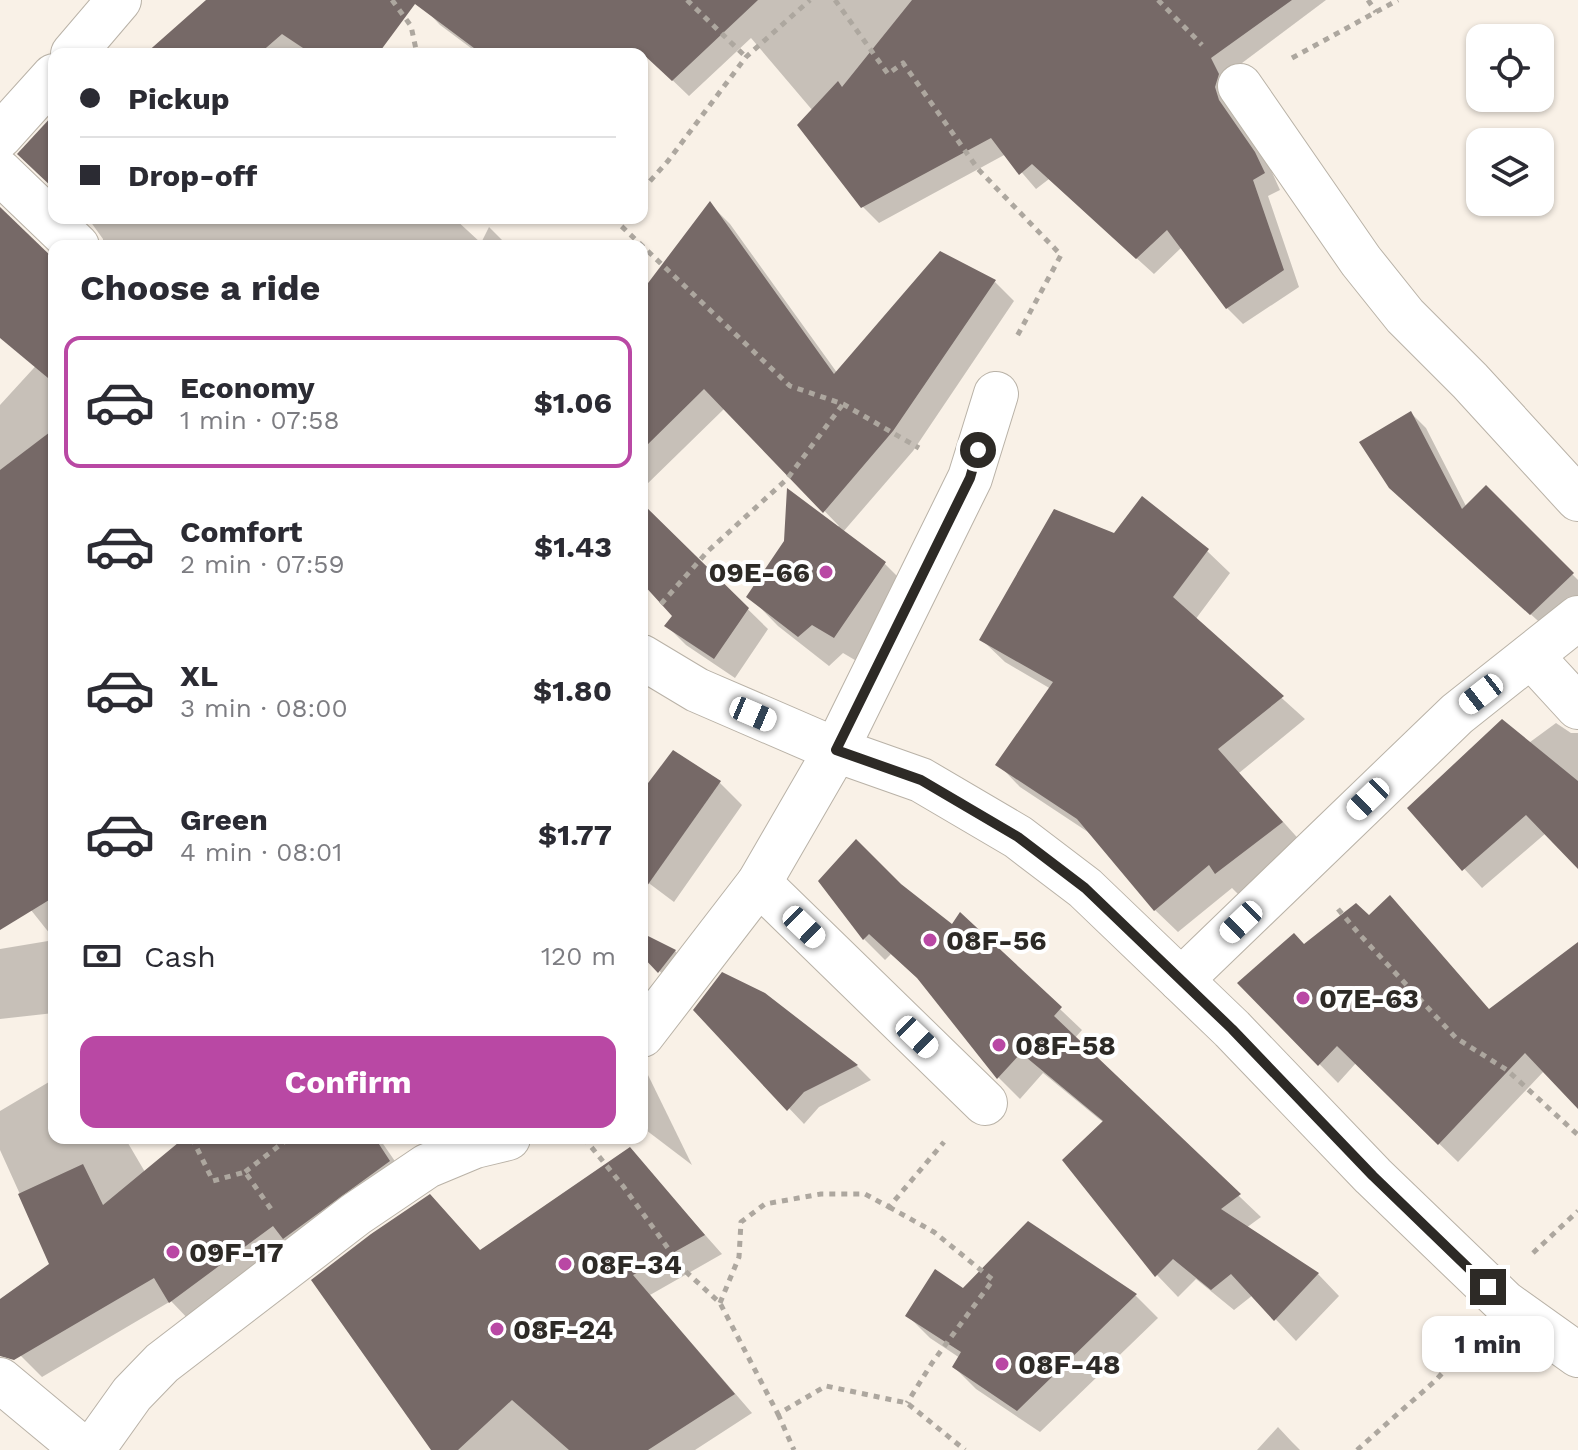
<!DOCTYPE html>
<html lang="en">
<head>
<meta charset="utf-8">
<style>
	:root { --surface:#fff; --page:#f7f7f7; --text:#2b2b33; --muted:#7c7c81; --line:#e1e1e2; --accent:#b948a4 }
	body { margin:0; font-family:"Work Sans",sans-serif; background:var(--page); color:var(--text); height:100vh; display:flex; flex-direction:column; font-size:30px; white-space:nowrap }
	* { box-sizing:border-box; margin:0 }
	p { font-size:26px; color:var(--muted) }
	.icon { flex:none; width:44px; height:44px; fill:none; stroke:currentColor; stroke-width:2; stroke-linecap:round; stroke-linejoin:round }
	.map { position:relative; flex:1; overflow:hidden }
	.panel { position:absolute; left:48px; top:240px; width:600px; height:904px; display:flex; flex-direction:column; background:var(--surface); border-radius:16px; box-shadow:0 2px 6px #0004 }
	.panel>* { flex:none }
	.guide { position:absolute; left:48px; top:48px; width:600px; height:176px; border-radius:16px; box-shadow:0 2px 6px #0004; display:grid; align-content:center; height:176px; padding:0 32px; background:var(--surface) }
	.buttons { position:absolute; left:1466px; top:24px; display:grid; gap:16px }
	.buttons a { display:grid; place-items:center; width:88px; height:88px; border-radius:16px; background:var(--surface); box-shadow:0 2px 6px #0004; font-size:40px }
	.end { position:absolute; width:36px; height:36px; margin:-18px; border:10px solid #2d2a26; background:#fff; box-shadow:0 0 0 4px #fff }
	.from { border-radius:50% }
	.bubble { position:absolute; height:56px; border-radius:16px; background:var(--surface); box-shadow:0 2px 6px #0004; font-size:26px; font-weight:700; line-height:56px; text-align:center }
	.car { position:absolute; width:24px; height:48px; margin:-24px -12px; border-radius:10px; box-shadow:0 0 6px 2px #0007; background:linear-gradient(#fff 24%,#345 0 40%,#fff 0 76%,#345 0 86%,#fff 0) }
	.guide b { display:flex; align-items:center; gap:28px; height:76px; font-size:30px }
	.guide b+b { border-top:2px solid var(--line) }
	.guide i { width:20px; height:20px; background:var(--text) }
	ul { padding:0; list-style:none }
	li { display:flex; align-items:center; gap:24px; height:132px; margin:0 16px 12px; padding:0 16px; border:4px solid transparent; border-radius:16px }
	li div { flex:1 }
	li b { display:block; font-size:30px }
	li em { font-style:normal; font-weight:700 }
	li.selected { border-color:var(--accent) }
	li>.icon { width:72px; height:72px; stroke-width:1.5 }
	h2 { padding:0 32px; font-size:36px; line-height:96px }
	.pay { display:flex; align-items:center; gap:20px; height:88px; padding:0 32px; font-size:30px }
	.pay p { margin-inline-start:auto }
	.button { display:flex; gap:16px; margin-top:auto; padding:16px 32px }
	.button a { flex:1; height:92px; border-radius:16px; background:var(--accent); color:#fff; font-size:32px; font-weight:700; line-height:92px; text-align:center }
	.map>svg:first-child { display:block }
	.shadow { fill:#0003 }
	.building { fill:#766967 }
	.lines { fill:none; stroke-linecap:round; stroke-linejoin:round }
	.minor-casing { stroke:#b9b2a7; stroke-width:46 }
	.path { stroke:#ada79f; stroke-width:5; stroke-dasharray:6 6; stroke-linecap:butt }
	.minor { stroke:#fff; stroke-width:44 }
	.route { stroke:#2d2a26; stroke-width:10 }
	.poi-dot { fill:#b948a4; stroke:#fff; stroke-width:3 }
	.labels { text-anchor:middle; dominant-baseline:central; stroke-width:8; stroke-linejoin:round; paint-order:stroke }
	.poi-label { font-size:28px; font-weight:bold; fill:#2d2a26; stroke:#fff; text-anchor:start }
</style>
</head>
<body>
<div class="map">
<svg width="1578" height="1450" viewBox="0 0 1578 1450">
	<rect width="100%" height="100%" fill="#f9f1e7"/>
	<g class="shadow">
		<path d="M209 0H361L306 54H148Z"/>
		<path d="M438 0H619L582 54H479L440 25 426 10Z"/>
		<path d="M668 0H1326L1226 75 1235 118 1271 170 1280 190 1268 196 1299 287 1243 324 1227 308 1182 247 1154 274 1049 179 1036 189 1006 154 879 223 863 207 800 125 813 111 751 38 689 96 644 53Z"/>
		<path d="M711 205 730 224 838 374 995 282 1014 301 913 451 843 532 884 563 914 593 865 666 843 653 829 666 778 626 749 596 839 526 725 408 642 489V295Z"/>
		<path d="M0 208 54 261V939L0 871V405L43 358 0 310Z"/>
		<path d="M93 218H454L481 243 489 227 508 246H103V239L90 221Z"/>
		<path d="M1411 413 1426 428 1467 508 1486 488 1578 580V598L1546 628 1406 502Z"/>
		<path d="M642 506 768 629 735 678 686 645 667 626 674 616 642 580Z"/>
		<path d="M1114 536 1207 551 1230 573 1195 620 1305 719 1239 773 1304 845 1239 895 1232 888 1178 932 1155 910 1094 836 1020 787 998 764 1051 689 1005 662 982 640Z"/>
		<path d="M1556 723 1571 733H1578V866L1546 833 1482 888 1421 822Z"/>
		<path d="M720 783 742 805 674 902 642 878V784L647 788Z"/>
		<path d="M900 885 952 927 961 915 1082 1030 1074 1039 1261 1217 1246 1228 1318 1274 1339 1296 1296 1341 1253 1295 1234 1310 1196 1279 1178 1297 1157 1275 1104 1123 1043 1073 1020 1099 998 1077 924 984 891 954 885 960 864 939Z"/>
		<path d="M642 936 675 951 690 966 674 986 642 953Z"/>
		<path d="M54 940V1013L0 1019V949Z"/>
		<path d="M1578 944V1106L1544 1071 1458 1162 1356 1063 1338 1083 1240 983 1305 946 1490 1011Z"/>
		<path d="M764 994 857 1066 871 1080 819 1107 804 1124 696 1010Z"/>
		<path d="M642 1069 648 1075 692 1165 642 1127Z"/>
		<path d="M54 1079V1138H125L145 1172 187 1138H379L410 1183 192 1323 171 1301 42 1377 21 1356 0 1323V1301L52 1265 0 1150V1111Z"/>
		<path d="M629 1149 722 1254 650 1295 752 1413 695 1450H433L480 1251Z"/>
		<path d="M1028 1223 1136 1296 1158 1318 1040 1432 976 1389 954 1367 960 1358 930 1338 908 1316 963 1291Z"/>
		<path d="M1278 1427 1292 1442 1300 1450H1257Z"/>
	</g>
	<g class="building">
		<path d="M206 0H758L672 81 643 54H482L415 4 378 54H312L282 34 259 54H145Z"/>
		<path d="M912 0H1292L1211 58 1219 74 1215 87 1219 100 1255 152 1265 173 1253 180 1284 270 1226 309 1167 230 1136 259 1032 164 1019 175 991 138 861 208 797 125 838 81 842 87Z"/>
		<path d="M54 114V189L17 154Z"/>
		<path d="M710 201 834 374 940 251 996 280 893 431 823 513 704 389 642 450V291Z"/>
		<path d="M0 207 54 259V383L0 338Z"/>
		<path d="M1411 411 1462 509 1486 485 1574 573 1530 615 1389 488 1359 442Z"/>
		<path d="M54 429V897L0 930V470Z"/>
		<path d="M787 488 886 562 834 638 812 625 798 637 746 597 784 541Z"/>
		<path d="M1142 496 1209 549 1173 597 1284 696 1218 749 1283 822 1215 874 1209 865 1154 911 1077 819 995 765 1053 682 979 640 1054 509 1114 533Z"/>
		<path d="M642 503 749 608 714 659 664 626 672 616 642 583Z"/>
		<path d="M1502 719 1578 781V869L1526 815 1462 871 1407 808Z"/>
		<path d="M673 750 721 781 642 893V791Z"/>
		<path d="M856 839 901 884 952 924 960 912 1062 1007 1054 1016 1241 1194 1221 1209 1319 1273 1274 1321 1231 1274 1211 1290 1173 1259 1155 1277 1062 1160 1103 1121 1021 1053 997 1079 917 978 869 934 863 940 818 881Z"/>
		<path d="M1390 895 1489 1009 1578 942V1109L1525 1053 1438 1145 1337 1046 1318 1066 1237 983 1294 933 1304 944 1356 903 1369 915Z"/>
		<path d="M642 933 676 950 658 973 642 956Z"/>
		<path d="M722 972 765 993 858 1065 804 1092 787 1111 693 1010Z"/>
		<path d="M184 1138H375L390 1161 283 1239 273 1226 169 1303 154 1278 14 1360 0 1356V1299L49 1264 18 1194 83 1164 103 1205Z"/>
		<path d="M630 1147 705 1235 633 1275 735 1394 648 1450H569L512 1400 458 1450H431L311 1280 371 1234 430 1194 480 1250Z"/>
		<path d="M1028 1221 1137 1294 1017 1411 952 1367 961 1352 905 1316 935 1269 963 1288Z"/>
	</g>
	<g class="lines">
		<g class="minor-casing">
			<g id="minor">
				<path d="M73 54 119 0"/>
				<path d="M1240 86 1361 261 1405 316 1470 381 1578 499"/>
				<path d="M0 136 54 76"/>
				<path d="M0 172 77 246"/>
				<path d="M1531 656 1578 707"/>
				<path d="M642 657 697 690 836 750 921 780 1018 837 1085 888 1232 1029 1373 1176 1505 1303 1578 1355"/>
				<path d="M759 883 985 1103"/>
				<path d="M1181 980 1457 714 1578 618"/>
				<path d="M642 1035 759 883 836 750 970 478 996 394"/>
				<path d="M0 1380 84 1450"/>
				<path d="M92 1450 132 1394 162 1363 356 1214 427 1166 475 1146 508 1138"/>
			</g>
		</g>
		<g class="path">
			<path d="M392 0 411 26 417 54"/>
			<path d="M687 0 746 57"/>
			<path d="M835 0 888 74 903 63 978 169 1061 255 1015 340"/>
			<path d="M1158 0 1202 45"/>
			<path d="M1368 0 1376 12"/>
			<path d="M1292 58 1398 0"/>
			<path d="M642 190 668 161 746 57 810 0"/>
			<path d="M617 218 615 220 790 386 843 404 919 448"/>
			<path d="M661 604 707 552 787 479 843 404"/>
			<path d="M1338 909 1360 935 1456 1038 1507 1070 1578 1135"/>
			<path d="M192 1138 213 1181 245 1172 271 1209"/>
			<path d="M584 1138 623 1186 683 1269 720 1303 778 1414 826 1386 907 1403 965 1450"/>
			<path d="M245 1172 289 1138"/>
			<path d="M889 1207 934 1232 993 1280 932 1363 907 1403"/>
			<path d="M1533 1253 1578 1211"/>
			<path d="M720 1303 739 1257 741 1222 765 1204 821 1194H865L889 1207 944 1142"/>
			<path d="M778 1414 794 1450"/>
			<path d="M1357 1450 1436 1380 1467 1346"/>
		</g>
		<use href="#minor" class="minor"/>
	</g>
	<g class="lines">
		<path class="route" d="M978 450 970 478 836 750 921 780 1018 837 1085 888 1232 1029 1373 1176 1488 1287"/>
	</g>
	<g class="poi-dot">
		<circle cx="826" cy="572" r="8"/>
		<circle cx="930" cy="940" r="8"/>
		<circle cx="1303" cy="998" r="8"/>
		<circle cx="999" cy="1045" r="8"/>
		<circle cx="173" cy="1252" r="8"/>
		<circle cx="565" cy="1264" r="8"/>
		<circle cx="497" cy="1329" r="8"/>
		<circle cx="1002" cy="1364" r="8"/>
	</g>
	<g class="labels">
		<g class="poi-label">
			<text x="810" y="572" text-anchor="end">09E-66</text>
			<text x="946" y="940">08F-56</text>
			<text x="1319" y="998">07E-63</text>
			<text x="1015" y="1045">08F-58</text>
			<text x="189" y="1252">09F-17</text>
			<text x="581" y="1264">08F-34</text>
			<text x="513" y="1329">08F-24</text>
			<text x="1018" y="1364">08F-48</text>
		</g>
	</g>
</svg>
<div class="buttons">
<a><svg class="icon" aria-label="locate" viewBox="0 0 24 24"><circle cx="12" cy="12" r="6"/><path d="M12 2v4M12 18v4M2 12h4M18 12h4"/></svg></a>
<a><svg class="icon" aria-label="layers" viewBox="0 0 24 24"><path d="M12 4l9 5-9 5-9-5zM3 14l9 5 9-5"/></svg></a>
</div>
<i class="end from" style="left:978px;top:450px"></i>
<i class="end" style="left:1488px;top:1287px"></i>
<div class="bubble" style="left:1422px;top:1316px;width:132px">1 min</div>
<i class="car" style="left:1481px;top:694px;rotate:232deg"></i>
<i class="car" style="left:753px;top:714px;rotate:113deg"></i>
<i class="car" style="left:1368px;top:799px;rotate:226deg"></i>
<i class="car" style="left:1241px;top:922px;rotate:226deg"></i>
<i class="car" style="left:804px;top:927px;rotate:134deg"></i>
<i class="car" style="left:917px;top:1037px;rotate:134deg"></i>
<div class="guide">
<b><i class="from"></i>Pickup</b>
<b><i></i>Drop-off</b>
</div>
<section class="panel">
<h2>Choose a ride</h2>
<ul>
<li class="selected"><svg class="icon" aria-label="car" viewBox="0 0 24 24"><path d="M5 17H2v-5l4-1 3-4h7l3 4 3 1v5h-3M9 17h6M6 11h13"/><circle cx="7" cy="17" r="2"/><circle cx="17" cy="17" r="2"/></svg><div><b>Economy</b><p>1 min · 07:58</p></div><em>$1.06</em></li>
<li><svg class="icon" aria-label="car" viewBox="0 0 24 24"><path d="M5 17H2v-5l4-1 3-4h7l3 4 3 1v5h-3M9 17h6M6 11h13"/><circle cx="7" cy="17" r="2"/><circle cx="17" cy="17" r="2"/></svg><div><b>Comfort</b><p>2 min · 07:59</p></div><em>$1.43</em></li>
<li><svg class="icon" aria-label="car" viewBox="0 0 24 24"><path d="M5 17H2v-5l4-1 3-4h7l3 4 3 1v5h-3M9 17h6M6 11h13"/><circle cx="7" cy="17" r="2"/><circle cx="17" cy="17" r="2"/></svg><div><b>XL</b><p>3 min · 08:00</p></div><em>$1.80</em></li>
<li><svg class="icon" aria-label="car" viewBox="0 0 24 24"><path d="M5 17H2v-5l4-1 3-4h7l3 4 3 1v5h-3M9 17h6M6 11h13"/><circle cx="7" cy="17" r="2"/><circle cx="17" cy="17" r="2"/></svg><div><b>Green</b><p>4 min · 08:01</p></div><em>$1.77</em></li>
</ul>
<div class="pay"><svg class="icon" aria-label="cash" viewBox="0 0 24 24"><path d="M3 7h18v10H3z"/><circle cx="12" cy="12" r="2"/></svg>Cash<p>120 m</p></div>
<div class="button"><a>Confirm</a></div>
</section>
</div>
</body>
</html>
